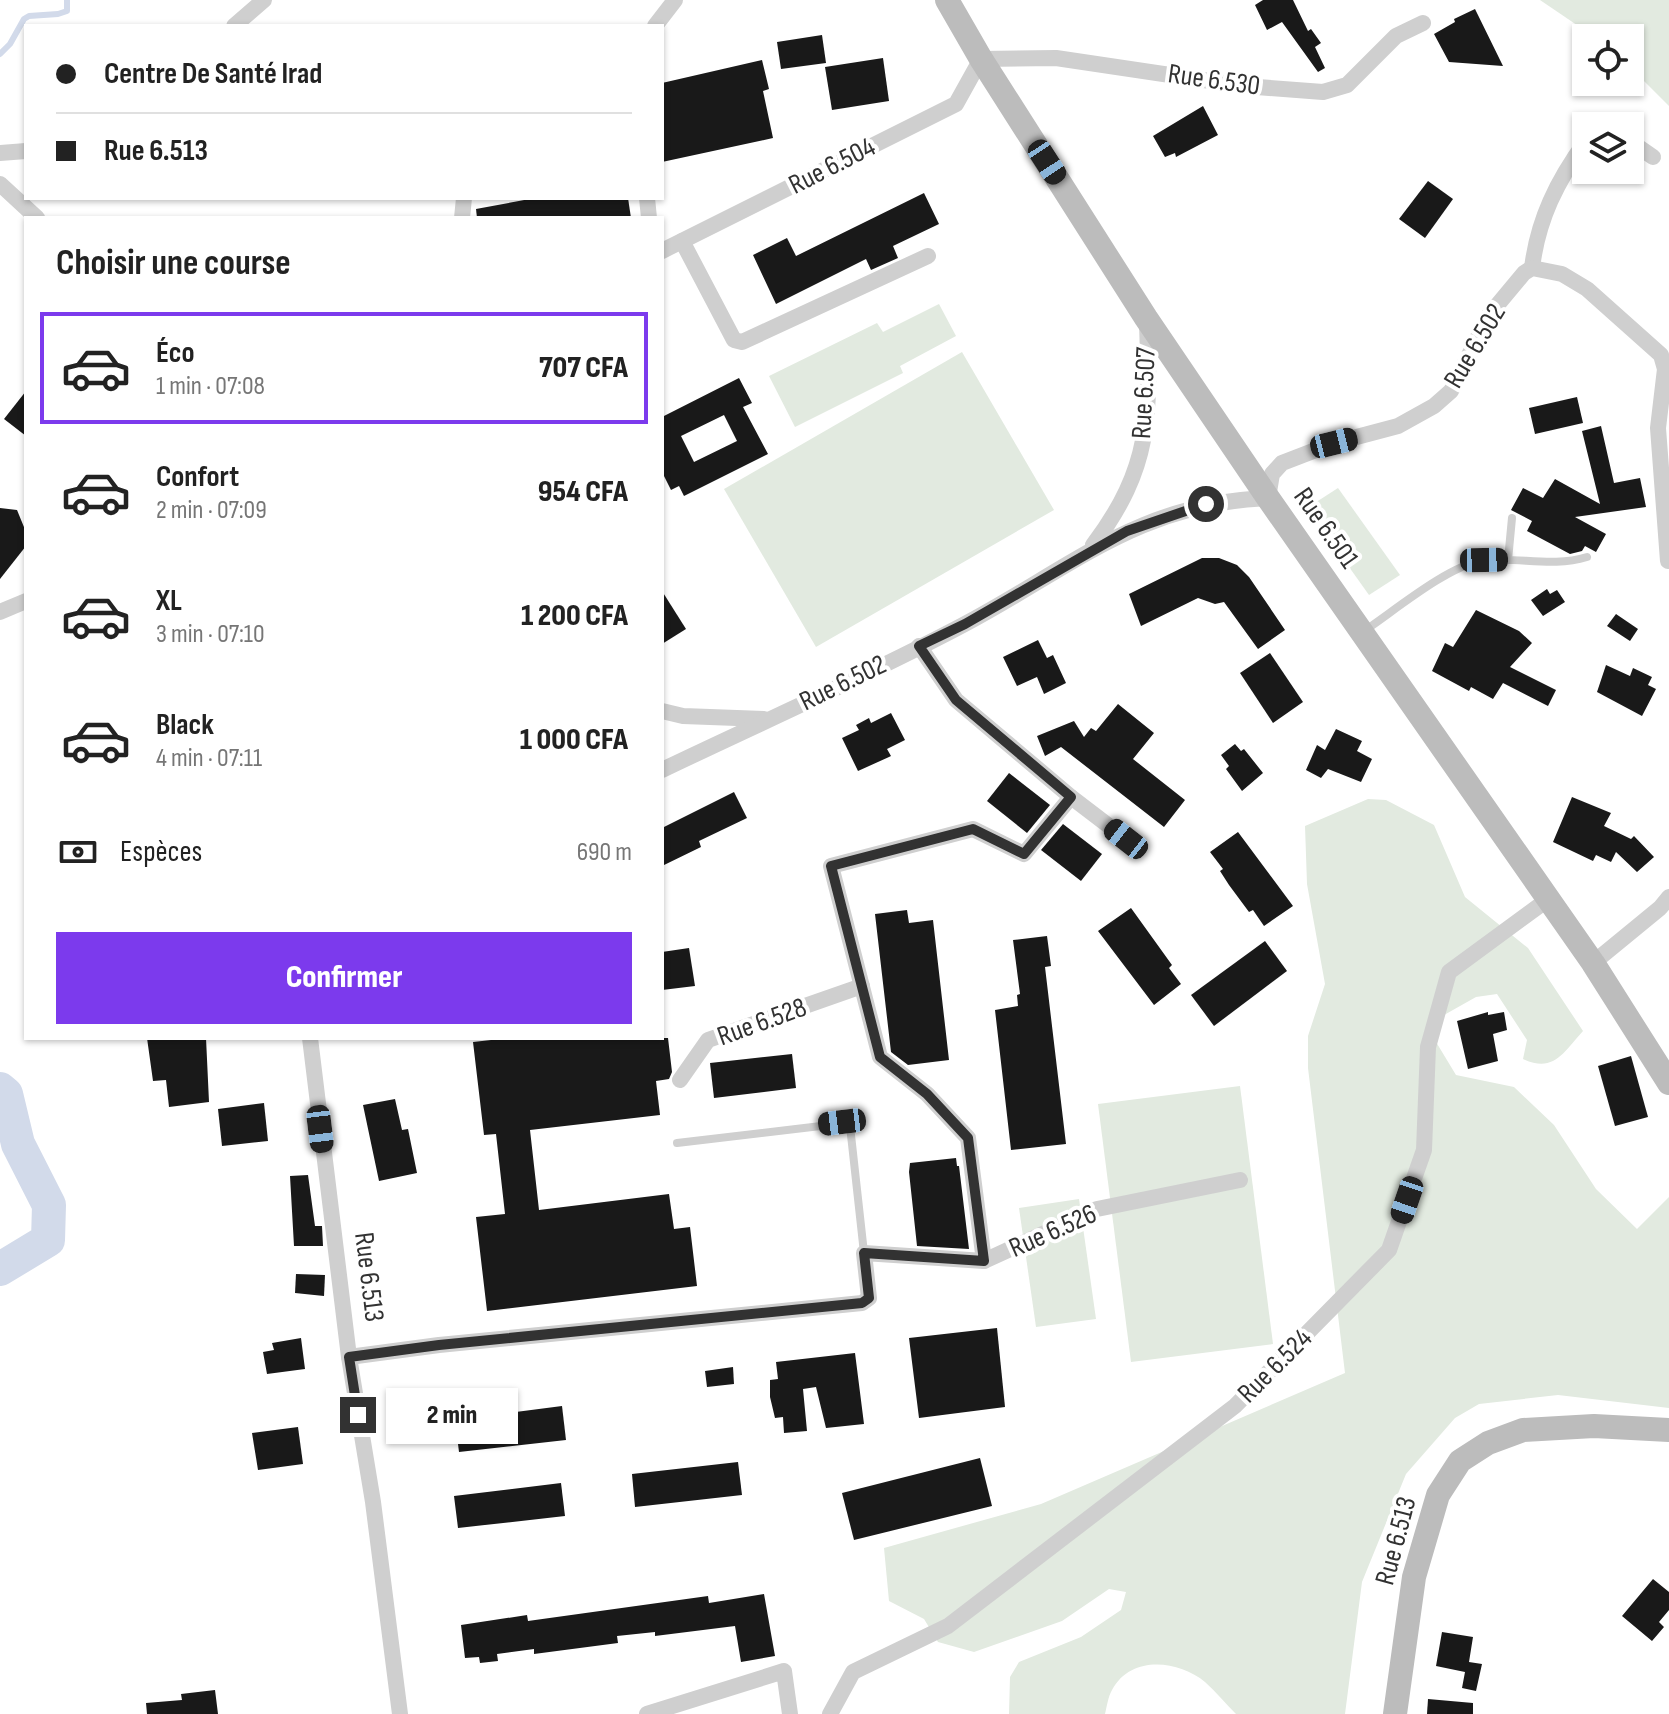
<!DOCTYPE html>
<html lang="fr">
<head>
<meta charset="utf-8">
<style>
	:root { --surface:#fff; --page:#f6f6f6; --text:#222; --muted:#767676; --line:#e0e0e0; --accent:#7c3aed }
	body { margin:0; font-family:"Sofia Sans Condensed",sans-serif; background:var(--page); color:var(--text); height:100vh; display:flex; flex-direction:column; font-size:30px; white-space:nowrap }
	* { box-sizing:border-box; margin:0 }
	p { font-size:26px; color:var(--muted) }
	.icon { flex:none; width:44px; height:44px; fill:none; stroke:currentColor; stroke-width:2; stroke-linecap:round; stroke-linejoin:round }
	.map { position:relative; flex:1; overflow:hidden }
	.drawer { position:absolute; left:24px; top:216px; width:640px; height:824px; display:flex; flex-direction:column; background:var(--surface); border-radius:0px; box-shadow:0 2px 6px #0004 }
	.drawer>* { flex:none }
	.top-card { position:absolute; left:24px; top:24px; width:640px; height:176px; border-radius:0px; box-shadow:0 2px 6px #0004; display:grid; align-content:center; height:176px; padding:0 32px; background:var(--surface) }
	.buttons { position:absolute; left:1572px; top:24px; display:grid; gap:16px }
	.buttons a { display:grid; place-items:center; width:72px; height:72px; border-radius:0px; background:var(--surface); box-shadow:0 2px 6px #0004; font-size:40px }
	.end { position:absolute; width:36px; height:36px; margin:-18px; border:10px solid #323232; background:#fff; box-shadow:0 0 0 4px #fff }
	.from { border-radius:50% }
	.bubble { position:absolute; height:56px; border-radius:0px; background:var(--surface); box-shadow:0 2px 6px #0004; font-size:26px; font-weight:800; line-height:56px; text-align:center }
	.car { position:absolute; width:24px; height:48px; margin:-24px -12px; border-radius:10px; box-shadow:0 0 6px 2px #0007; background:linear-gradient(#222 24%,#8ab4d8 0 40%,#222 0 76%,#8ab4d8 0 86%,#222 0) }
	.top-card b { display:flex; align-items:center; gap:28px; height:76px; font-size:30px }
	.top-card b+b { border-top:2px solid var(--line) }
	.top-card i { width:20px; height:20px; background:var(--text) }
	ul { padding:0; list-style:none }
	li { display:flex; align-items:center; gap:24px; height:112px; margin:0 16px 12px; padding:0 16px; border:4px solid transparent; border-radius:0px }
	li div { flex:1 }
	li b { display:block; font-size:30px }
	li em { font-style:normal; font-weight:800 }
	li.active { border-color:var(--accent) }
	li>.icon { width:72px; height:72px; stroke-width:1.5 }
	h2 { padding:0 32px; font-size:36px; line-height:96px }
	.pay { display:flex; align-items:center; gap:20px; height:88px; padding:0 32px; font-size:30px }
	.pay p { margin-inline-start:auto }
	.action { display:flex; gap:16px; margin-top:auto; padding:16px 32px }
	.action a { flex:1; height:92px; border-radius:0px; background:var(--accent); color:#fff; font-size:32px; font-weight:800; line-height:92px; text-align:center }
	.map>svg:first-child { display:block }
	.green { fill:#e2eae0 }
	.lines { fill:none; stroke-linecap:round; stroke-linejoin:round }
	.stream { stroke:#d2daea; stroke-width:6 }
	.river { stroke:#d2daea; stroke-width:34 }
	.building { fill:#191919; fill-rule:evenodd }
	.lane { stroke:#cfcfcf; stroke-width:8 }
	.street { stroke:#cfcfcf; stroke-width:16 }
	.secondary { stroke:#bcbcbc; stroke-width:24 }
	.route { stroke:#323232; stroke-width:10 }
	.labels { text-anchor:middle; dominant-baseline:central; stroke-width:8; stroke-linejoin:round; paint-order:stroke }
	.street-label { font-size:28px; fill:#323232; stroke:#fff }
</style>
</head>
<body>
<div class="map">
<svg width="1669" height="1714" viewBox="0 0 1669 1714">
	<rect width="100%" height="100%" fill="#fff"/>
	<g class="green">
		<path d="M1540 0H1669V106L1630 67V38H1596Z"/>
		<path d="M939 304 956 336 900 366 903 373 795 427 769 376 877 323 883 332Z"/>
		<path d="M962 352 1054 510 816 647 724 489Z"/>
		<path d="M1338 488 1400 575 1369 595 1307 508Z"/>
		<path d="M1368 799 1386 800 1434 825 1465 897 1528 948 1583 1031C1563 1053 1554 1073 1523 1059L1527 1040 1497 994 1476 997 1437 1019 1433 1037 1456 1075 1514 1087 1554 1125 1596 1189 1637 1229 1669 1197V1408L1558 1395 1479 1404 1455 1418 1406 1474 1362 1582 1345 1714H1236C1226 1704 1216 1692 1205 1682 1178 1660 1131 1655 1112 1690 1108 1697 1107 1706 1105 1714H1009L1010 1677 1019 1662 1081 1637 1121 1610 1126 1592 1109 1589 1062 1621 974 1652 938 1642 924 1619 889 1601 884 1548 1041 1504 1345 1373 1308 1068V1036L1325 984 1307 884 1305 826Z"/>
		<path d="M1240 1086 1273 1344 1131 1362 1098 1104Z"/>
		<path d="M1079 1199 1096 1319 1036 1327 1019 1208Z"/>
	</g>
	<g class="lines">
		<path class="stream" d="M0 54 10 44 24 19 29 16 58 14 67 11V0"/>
		<path class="river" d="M0 1089 6 1094 18 1144 49 1205 48 1240 0 1269"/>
	</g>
	<g class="building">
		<path d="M1263 0H1293L1308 31 1311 29 1321 43 1315 47 1325 68 1318 72 1282 22 1267 30 1255 5Z"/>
		<path d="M1475 9 1503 66 1449 62 1434 34 1455 22 1454 19Z"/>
		<path d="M822 35 826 63 781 69 777 42Z"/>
		<path d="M883 58 889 101 832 110 825 67Z"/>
		<path d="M762 60 769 89 763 91 773 138 662 162V83Z"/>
		<path d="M1203 106 1218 135 1176 157 1175 153 1165 157 1153 136Z"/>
		<path d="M1428 181 1453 199 1425 238 1399 219Z"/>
		<path d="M924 193 939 224 893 246 898 258 871 270 866 259 776 304 753 255 787 238 796 256Z"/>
		<path d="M535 198H628L631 218H477L476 209Z"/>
		<path d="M739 378 752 403 743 407 768 454 684 496 679 486 671 490 662 472V417ZM724 415 737 441 694 462 681 436Z"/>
		<path d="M26 391V436L4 419Z"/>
		<path d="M1577 397 1583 423 1535 434 1529 408Z"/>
		<path d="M1601 426 1614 483 1640 478 1646 507 1575 517 1606 534 1596 552 1585 546 1582 551 1570 554 1527 531 1532 521 1511 510 1523 488 1543 498 1555 479 1600 504 1582 431Z"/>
		<path d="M0 508 17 510 26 532V546L0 579Z"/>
		<path d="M1202 558H1219L1237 565 1249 577 1285 630 1258 649 1224 602 1215 604 1198 598 1141 626 1129 594Z"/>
		<path d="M1547 589 1550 594 1557 590 1565 602 1543 616 1531 600Z"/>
		<path d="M662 591 686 629 662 644Z"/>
		<path d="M1476 610 1519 631 1532 643 1510 667 1556 690 1548 706 1503 683 1493 699 1471 687 1469 691 1432 671 1445 643 1453 647Z"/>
		<path d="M1616 614 1638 629 1630 641 1607 626Z"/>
		<path d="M1038 640 1047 658 1053 655 1066 683 1044 694 1037 677 1017 686 1003 657Z"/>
		<path d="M1270 653 1303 702 1273 723 1240 673Z"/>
		<path d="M1606 665 1630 676 1633 668 1652 677 1648 685 1656 689 1642 716 1597 692Z"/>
		<path d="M1118 704 1154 733 1133 759 1185 800 1164 827 1061 747 1045 756 1037 736 1074 721 1084 737 1091 728 1096 731Z"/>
		<path d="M891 713 905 740 887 749 891 756 889 757 858 771 842 738 859 730 856 725 869 718 871 723Z"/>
		<path d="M1336 729 1362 741 1357 751 1372 759 1361 782 1328 769 1321 778 1306 770 1317 745 1325 750Z"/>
		<path d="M1235 744 1241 751 1244 749 1263 773 1242 791 1226 769 1229 766 1221 755Z"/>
		<path d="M1009 773 1050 805 1027 833 987 801Z"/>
		<path d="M734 792 747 818 699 841 701 847 662 866V828Z"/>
		<path d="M1572 797 1611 813 1604 826 1631 839 1634 836 1654 857 1637 872 1616 852 1611 862 1596 855 1593 861 1553 842Z"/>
		<path d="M1063 824 1102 854 1081 881 1041 850Z"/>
		<path d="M1238 832 1293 906 1264 926 1253 910 1249 912 1229 885 1220 871 1223 869 1210 852Z"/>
		<path d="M1131 908 1172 965 1169 968 1181 984 1154 1005 1098 931Z"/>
		<path d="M907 910 909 923 933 920 949 1060 908 1065 891 1052 875 914Z"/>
		<path d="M1047 936 1051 966 1045 967 1066 1144 1011 1150 995 1010 1018 1006 1017 995 1020 994 1013 940Z"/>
		<path d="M1265 941 1287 971 1214 1026 1191 995Z"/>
		<path d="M689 948 695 986 662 990V952Z"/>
		<path d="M1488 1012V1015L1504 1012 1507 1030 1493 1034 1498 1061 1468 1069 1457 1021Z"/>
		<path d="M147 1038H206L209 1102 169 1107 166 1080 153 1081Z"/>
		<path d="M509 1038H668L672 1072 669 1079 656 1081 660 1115 530 1130 539 1210 669 1194 674 1229 690 1227 697 1286 487 1311 476 1217 505 1214 496 1134 484 1135 473 1042Z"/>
		<path d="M792 1054 796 1088 714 1098 710 1063Z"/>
		<path d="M1631 1056 1648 1117 1615 1126 1598 1066Z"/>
		<path d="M395 1099 402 1130 408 1129 417 1173 379 1181 363 1105Z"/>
		<path d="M264 1103 268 1141 222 1146 218 1109Z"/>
		<path d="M956 1158 957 1166H959L969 1249 917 1246 909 1172 910 1163Z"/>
		<path d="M308 1175 315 1226H322L323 1246H294L290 1176Z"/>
		<path d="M296 1274 325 1275 324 1296 295 1293Z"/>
		<path d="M997 1328 1005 1407 919 1418 909 1338Z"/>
		<path d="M301 1338 305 1369 267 1374 263 1352 274 1350 272 1343Z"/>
		<path d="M855 1353 864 1424 826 1428 816 1387 803 1389 807 1431 784 1433 783 1417 775 1418 770 1397V1380L778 1379 776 1362Z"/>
		<path d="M733 1367 734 1384 707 1387 705 1371Z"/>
		<path d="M562 1406 566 1440 459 1452 455 1420Z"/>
		<path d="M298 1427 303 1464 258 1470 252 1433Z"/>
		<path d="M980 1458 992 1506 854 1540 842 1493Z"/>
		<path d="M738 1462 742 1495 635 1507 632 1474Z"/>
		<path d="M561 1483 565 1516 458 1528 454 1496Z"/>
		<path d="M1653 1579 1669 1592V1610L1659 1622 1664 1627 1652 1641 1622 1616Z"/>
		<path d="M764 1594 775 1656 741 1662 735 1626 655 1636V1632L617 1636 618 1643 534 1654V1649L497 1654 498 1661 480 1663 479 1657 465 1658 461 1625 527 1615 528 1621 708 1596 709 1603Z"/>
		<path d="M1442 1632 1473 1637 1469 1662 1482 1664 1476 1691 1462 1688 1465 1672 1436 1666Z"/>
		<path d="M215 1690 218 1714H147L146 1703 182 1700 181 1694Z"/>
		<path d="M1428 1699 1473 1703V1714H1427Z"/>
	</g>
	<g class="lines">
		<g class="lane">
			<path d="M1508 560 1512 518"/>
			<path d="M1364 631C1394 611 1448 566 1481 561 1517 556 1551 568 1587 557"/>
			<path d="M677 1143 846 1123 850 1126 864 1253"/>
		</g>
		<g class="street">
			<path d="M234 26 264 0"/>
			<path d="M655 26 675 0"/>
			<path d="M1630 141 1653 157"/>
			<path d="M0 153 26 151"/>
			<path d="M0 184 37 218"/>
			<path d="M647 198 649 218"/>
			<path d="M462 218 464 198"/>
			<path d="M682 241 734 340 742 342 928 256"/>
			<path d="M662 251 956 104 981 59 1056 58 1244 86 1323 92 1347 85 1396 36 1423 23"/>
			<path d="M1532 268C1538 219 1557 181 1586 141"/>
			<path d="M1093 545C1152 467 1150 415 1147 322"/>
			<path d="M0 612 26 601"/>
			<path d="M919 646 956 700 1071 797 1024 854 973 829 831 866 880 1057 927 1094 968 1138 984 1261"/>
			<path d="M662 711 683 716 764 719"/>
			<path d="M662 770C762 722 865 677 963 625 1071 568 1138 503 1268 498L1272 474 1282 463 1334 443 1398 426 1434 406 1451 391 1489 315 1524 273 1532 268 1562 274 1587 289 1661 355 1665 369 1658 428 1668 561"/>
			<path d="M1071 797 1126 839"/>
			<path d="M1593 963 1660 908 1669 897"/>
			<path d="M310 1038 349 1357 373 1502 400 1714"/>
			<path d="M680 1080 708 1040 862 986"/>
			<path d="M349 1357 439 1345 862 1303 869 1298 864 1253 984 1261 1097 1209 1240 1180"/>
			<path d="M647 1714 784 1671 790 1714"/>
			<path d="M830 1714 853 1672 948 1626 1235 1406 1389 1250 1424 1150 1428 1047 1449 972 1547 900"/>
		</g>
		<g class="secondary">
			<path d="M947 0 981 59 1146 318 1268 498 1593 963 1669 1083"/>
			<path d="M1395 1714 1414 1577 1438 1495 1460 1461 1488 1443 1523 1430 1594 1426 1669 1430"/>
		</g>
	</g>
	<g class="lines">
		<path class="route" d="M358 1415 349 1357 439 1345 862 1303 869 1298 864 1253 984 1261 968 1138 927 1094 880 1057 831 866 973 829 1024 854 1071 797 956 700 919 646 965 624 1127 531 1206 504"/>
	</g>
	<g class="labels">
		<g class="street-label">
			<text transform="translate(1214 80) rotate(8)">Rue 6.530</text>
			<text transform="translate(832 166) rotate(-27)">Rue 6.504</text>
			<text transform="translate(1475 346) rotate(-59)">Rue 6.502</text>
			<text transform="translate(1144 393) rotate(-87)">Rue 6.507</text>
			<text transform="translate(1326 528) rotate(55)">Rue 6.501</text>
			<text transform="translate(843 683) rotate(-26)">Rue 6.502</text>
			<text transform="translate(762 1022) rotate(-20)">Rue 6.528</text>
			<text transform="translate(1053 1231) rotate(-24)">Rue 6.526</text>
			<text transform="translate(369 1277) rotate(83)">Rue 6.513</text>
			<text transform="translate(1275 1366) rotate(-45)">Rue 6.524</text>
			<text transform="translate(1396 1541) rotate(-75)">Rue 6.513</text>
		</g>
	</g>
</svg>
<div class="buttons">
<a><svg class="icon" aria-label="locate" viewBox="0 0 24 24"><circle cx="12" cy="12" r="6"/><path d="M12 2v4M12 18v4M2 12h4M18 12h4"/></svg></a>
<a><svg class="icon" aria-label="layers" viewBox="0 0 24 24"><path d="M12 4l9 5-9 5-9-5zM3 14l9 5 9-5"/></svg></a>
</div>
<i class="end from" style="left:1206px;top:504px"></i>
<i class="end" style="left:358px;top:1415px"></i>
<div class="bubble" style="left:386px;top:1388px;width:132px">2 min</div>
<i class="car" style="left:1047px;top:162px;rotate:147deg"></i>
<i class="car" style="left:1334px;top:443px;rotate:76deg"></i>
<i class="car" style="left:1484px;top:560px;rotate:89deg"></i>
<i class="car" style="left:1126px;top:839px;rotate:308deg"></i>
<i class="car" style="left:842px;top:1122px;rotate:263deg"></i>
<i class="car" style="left:320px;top:1129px;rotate:173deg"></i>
<i class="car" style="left:1407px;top:1200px;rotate:199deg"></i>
<div class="top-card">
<b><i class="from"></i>Centre De Santé Irad</b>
<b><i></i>Rue 6.513</b>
</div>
<section class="drawer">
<h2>Choisir une course</h2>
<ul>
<li class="active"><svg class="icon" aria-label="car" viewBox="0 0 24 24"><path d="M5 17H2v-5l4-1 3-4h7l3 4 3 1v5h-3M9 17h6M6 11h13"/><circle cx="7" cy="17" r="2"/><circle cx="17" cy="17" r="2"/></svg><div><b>Éco</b><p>1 min · 07:08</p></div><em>707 CFA</em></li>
<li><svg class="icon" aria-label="car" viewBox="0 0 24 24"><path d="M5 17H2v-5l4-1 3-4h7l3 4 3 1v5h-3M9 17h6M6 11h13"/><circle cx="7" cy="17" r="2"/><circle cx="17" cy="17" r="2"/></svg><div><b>Confort</b><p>2 min · 07:09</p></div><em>954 CFA</em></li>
<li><svg class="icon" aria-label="car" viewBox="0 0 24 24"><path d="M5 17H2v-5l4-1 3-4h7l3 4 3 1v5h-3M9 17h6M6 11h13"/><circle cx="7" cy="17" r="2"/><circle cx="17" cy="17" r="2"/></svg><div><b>XL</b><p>3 min · 07:10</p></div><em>1 200 CFA</em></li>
<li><svg class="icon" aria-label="car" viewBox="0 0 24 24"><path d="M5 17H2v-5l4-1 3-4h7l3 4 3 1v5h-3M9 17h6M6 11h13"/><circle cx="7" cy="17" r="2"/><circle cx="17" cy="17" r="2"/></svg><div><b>Black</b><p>4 min · 07:11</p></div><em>1 000 CFA</em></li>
</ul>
<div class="pay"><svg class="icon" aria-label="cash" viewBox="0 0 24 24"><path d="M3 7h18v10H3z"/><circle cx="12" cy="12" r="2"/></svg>Espèces<p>690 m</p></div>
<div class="action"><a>Confirmer</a></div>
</section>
</div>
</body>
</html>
